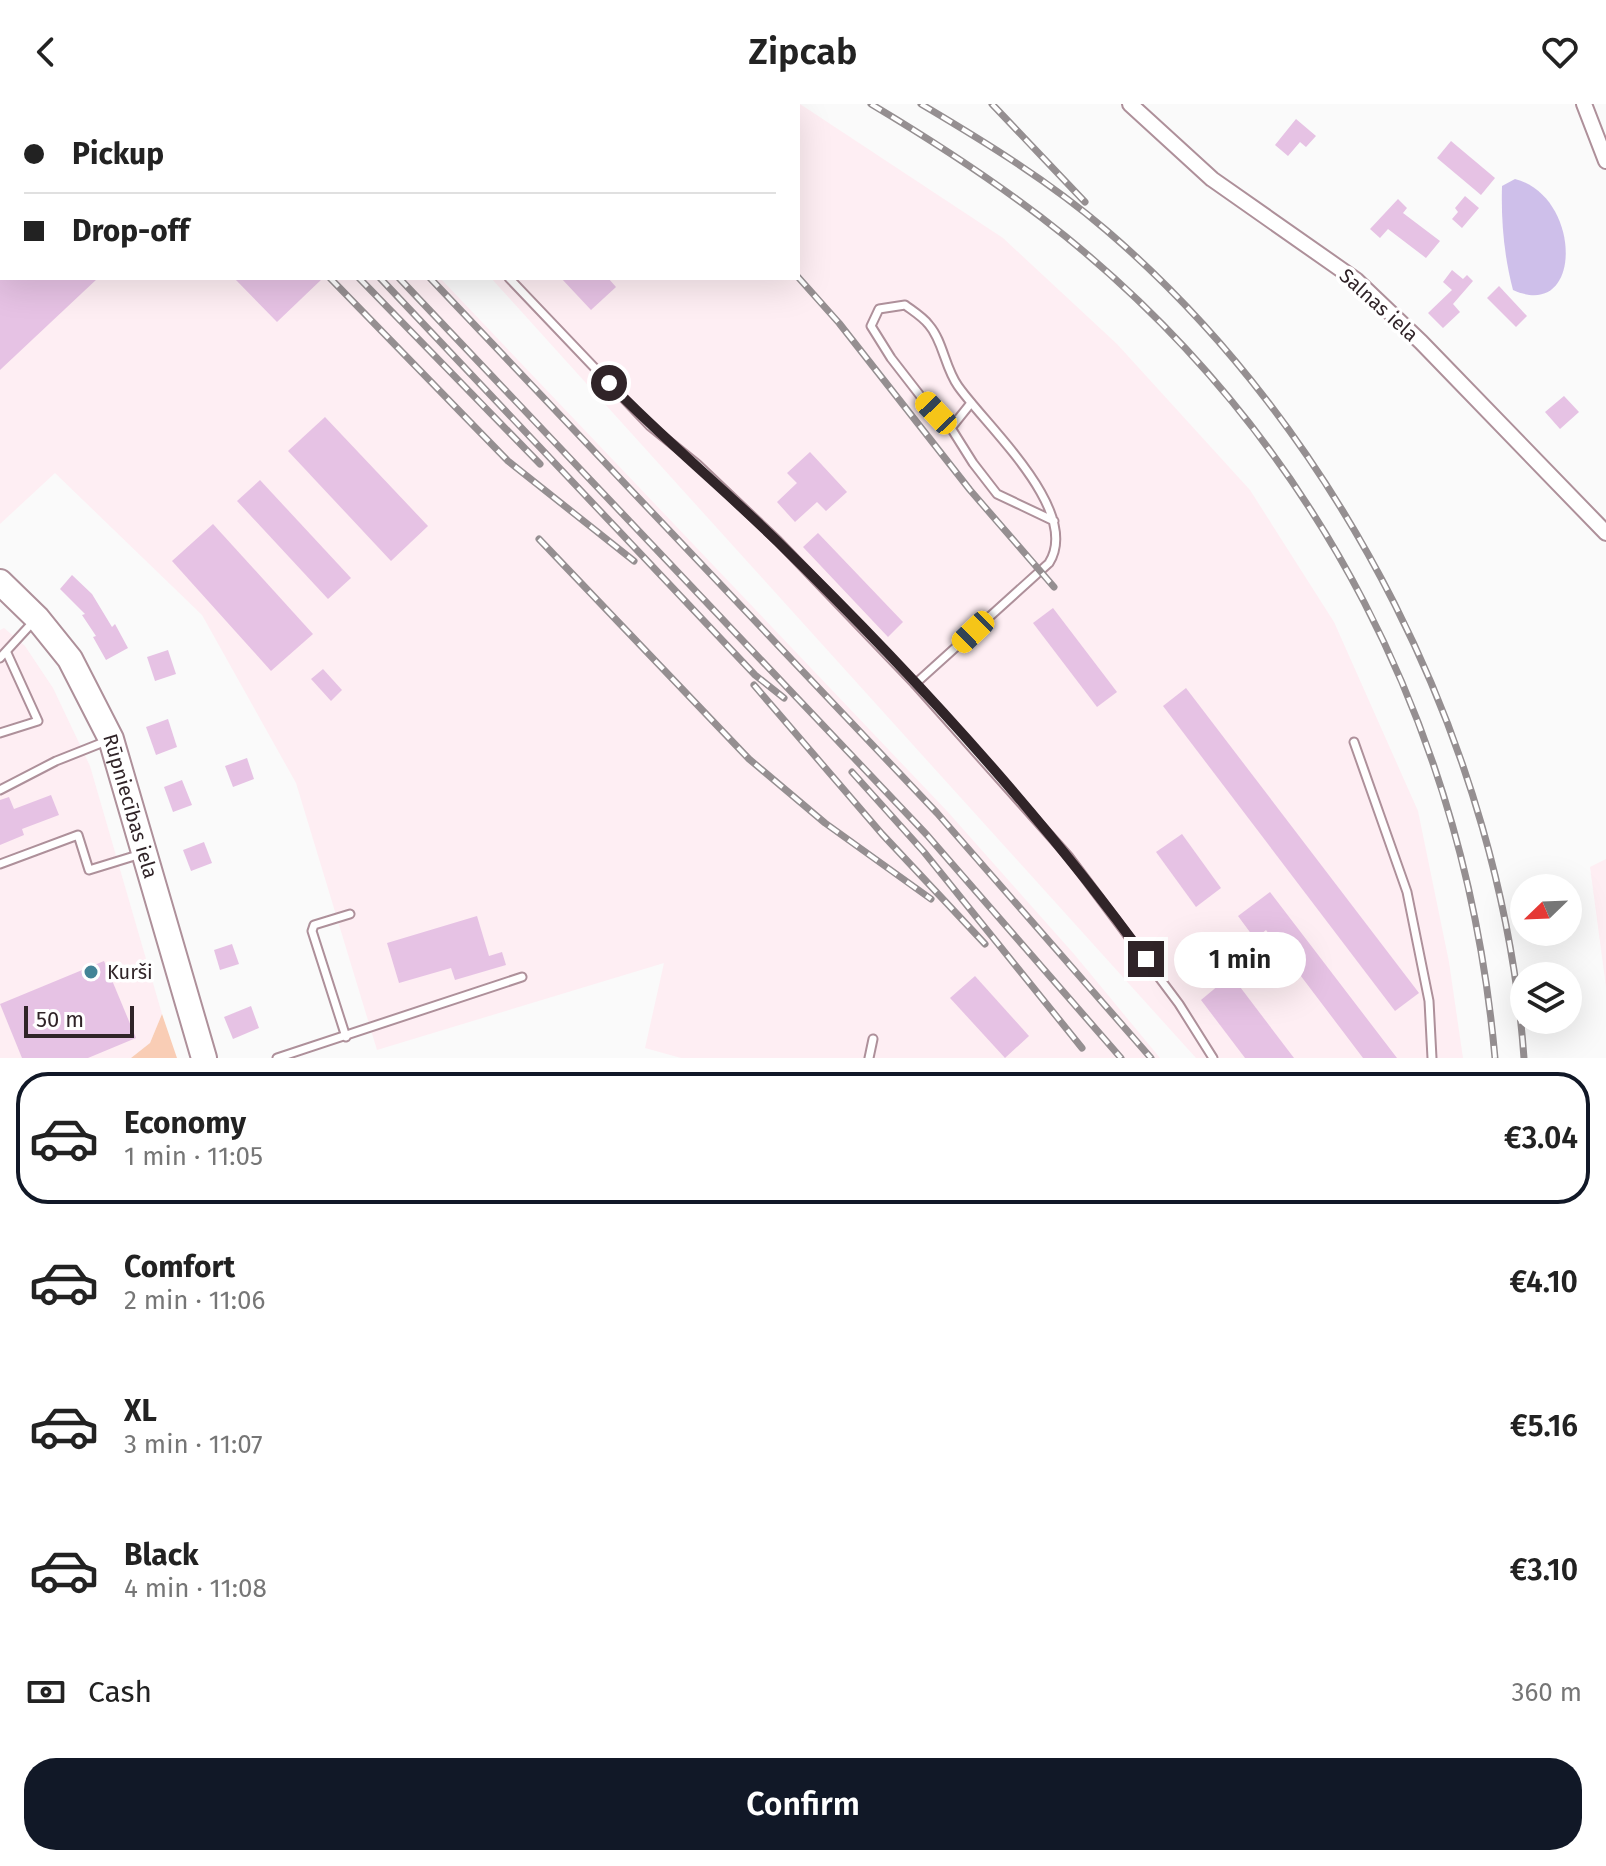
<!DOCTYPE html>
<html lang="en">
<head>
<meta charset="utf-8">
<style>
	:root { --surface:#fff; --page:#f6f6f6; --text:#222; --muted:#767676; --line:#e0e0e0; --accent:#111827 }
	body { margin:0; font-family:"Fira Sans",sans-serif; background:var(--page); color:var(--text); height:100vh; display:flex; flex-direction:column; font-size:30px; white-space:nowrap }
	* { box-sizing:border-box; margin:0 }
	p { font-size:26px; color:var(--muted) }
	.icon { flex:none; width:44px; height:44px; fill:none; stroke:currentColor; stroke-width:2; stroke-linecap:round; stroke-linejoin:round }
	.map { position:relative; height:954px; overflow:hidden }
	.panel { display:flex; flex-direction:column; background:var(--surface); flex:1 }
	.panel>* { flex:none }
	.hud { position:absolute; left:0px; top:0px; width:800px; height:176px; box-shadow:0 8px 32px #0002; display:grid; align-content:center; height:176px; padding:0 24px; background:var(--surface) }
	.needle { width:52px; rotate:247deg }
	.tools { position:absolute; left:1510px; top:770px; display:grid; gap:16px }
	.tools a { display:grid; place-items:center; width:72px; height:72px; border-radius:50%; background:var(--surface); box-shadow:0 8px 32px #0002; font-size:40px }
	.scale { position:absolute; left:24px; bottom:20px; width:110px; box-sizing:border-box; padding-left:8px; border:4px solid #302428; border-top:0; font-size:22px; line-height:28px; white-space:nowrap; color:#302428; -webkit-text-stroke:6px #fff; paint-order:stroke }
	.end { position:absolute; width:36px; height:36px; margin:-18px; border:10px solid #302428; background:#fff; box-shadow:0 0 0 4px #fff }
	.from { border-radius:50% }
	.bubble { position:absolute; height:56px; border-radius:28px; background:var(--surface); box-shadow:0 8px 32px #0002; font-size:26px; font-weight:600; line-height:56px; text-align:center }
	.car { position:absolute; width:24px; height:48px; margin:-24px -12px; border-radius:10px; box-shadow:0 0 6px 2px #0007; background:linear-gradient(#f5c518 24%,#345 0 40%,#f5c518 0 76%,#345 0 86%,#f5c518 0) }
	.hud b { display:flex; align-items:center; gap:28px; height:76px; font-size:30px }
	.hud b+b { border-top:2px solid var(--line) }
	.hud i { width:20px; height:20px; background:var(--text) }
	ul { padding:14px 0 0; list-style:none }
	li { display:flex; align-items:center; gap:24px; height:132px; margin:0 16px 12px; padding:0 8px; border:4px solid transparent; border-radius:32px }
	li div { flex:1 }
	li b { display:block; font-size:30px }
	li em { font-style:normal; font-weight:600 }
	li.active { border-color:var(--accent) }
	li>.icon { width:72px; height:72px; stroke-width:1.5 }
	.pay { display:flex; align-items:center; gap:20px; height:88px; padding:0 24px; font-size:30px }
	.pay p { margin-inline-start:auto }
	.button { display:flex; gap:16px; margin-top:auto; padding:16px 24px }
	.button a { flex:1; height:92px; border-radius:32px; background:var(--accent); color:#fff; font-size:32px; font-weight:600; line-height:92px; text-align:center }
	header { display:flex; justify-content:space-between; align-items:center; height:104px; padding:0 24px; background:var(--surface); font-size:36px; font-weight:600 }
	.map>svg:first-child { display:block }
	.built { fill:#feeef3 }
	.green { fill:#f9cdb5 }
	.water { fill:#cebfea }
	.building { fill:#e6c2e4 }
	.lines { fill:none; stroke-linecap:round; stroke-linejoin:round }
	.lane-casing { stroke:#ae909a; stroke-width:11 }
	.street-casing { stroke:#ae909a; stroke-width:18 }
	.primary-casing { stroke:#ae909a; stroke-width:28 }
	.lane { stroke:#fff; stroke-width:7 }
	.street { stroke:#fff; stroke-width:14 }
	.primary { stroke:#fff; stroke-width:24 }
	.rail-casing { stroke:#958f91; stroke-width:7 }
	.rail { stroke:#fff; stroke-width:4; stroke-dasharray:12; stroke-linecap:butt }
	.route { stroke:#302428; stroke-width:10 }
	.poi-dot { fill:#438396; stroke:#fff; stroke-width:3 }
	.labels { text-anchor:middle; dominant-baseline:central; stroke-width:7; stroke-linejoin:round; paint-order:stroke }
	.street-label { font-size:20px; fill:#302428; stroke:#fff }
	.poi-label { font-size:20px; fill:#302428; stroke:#fff; text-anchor:start }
</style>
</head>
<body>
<header><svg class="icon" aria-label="back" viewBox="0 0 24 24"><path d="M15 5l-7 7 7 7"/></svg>Zipcab<svg class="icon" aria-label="heart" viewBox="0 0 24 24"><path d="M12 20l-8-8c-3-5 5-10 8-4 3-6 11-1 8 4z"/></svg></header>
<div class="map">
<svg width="1606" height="954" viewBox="0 0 1606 954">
	<rect width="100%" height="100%" fill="#fafafa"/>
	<g class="built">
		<path d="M0 0H275L276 2H2V174H440L947 707 1074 850 1160 954H681L645 944 664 859 377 946 296 679 202 511 55 369 0 420Z"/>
		<path d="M334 0H800L1003 134 1117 240 1250 386 1334 518 1418 707 1449 858 1463 954H1196L491 174H798V2Z"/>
		<path d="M4 524 25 542 53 584 90 662 162 910 150 939 131 954H0V526Z"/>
		<path d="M1606 755V883L1590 763Z"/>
	</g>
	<path class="green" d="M162 910 177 954H131L150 939Z"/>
	<path class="water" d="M1515 75C1582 92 1584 218 1513 186 1504 152 1501 117 1502 82Z"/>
	<g class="building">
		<path d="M1296 15 1316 32 1306 43 1300 38 1288 52 1275 41Z"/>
		<path d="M1451 37 1495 74 1481 91 1437 54Z"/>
		<path d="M1465 92 1479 104 1462 124 1452 115 1458 108 1455 104Z"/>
		<path d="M1398 95 1407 104 1403 109 1440 137 1426 154 1388 125 1380 134 1370 125Z"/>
		<path d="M1452 166 1463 175 1467 171 1473 177 1453 200 1460 208 1443 224 1428 209 1452 186 1443 178Z"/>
		<path d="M0 174H98L0 266Z"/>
		<path d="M234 174H323L277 218Z"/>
		<path d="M561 174H608L616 183 591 206Z"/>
		<path d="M1499 182 1527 212 1516 223 1487 194Z"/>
		<path d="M1564 292 1579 308 1560 325 1545 308Z"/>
		<path d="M325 313 428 422 391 457 288 347Z"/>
		<path d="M810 348 847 388 826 407 817 398 795 418 777 398 797 379 787 369Z"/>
		<path d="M260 376 351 474 328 495 237 397Z"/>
		<path d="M213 420 313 530 271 567 172 457Z"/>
		<path d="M818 429 903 518 888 533 803 443Z"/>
		<path d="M72 471 92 490 112 523 115 520 128 544 106 556 93 533 96 532 82 511 85 510 60 485Z"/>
		<path d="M1053 504 1117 588 1097 603 1033 519Z"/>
		<path d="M168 546 176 570 155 577 147 553Z"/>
		<path d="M323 565 342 586 331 597 311 575Z"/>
		<path d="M1186 584 1419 889 1395 907 1163 602Z"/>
		<path d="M168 615 177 643 156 651 146 623Z"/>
		<path d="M247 654 254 675 233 683 225 662Z"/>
		<path d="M182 676 192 701 173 708 164 683Z"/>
		<path d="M51 691 59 711 22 725 24 731 0 741V696L9 693 14 705Z"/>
		<path d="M1182 730 1221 784 1196 803 1156 748Z"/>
		<path d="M204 738 212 759 191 767 183 746Z"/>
		<path d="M1270 788 1397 954H1363L1266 826 1255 835 1238 812Z"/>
		<path d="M477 812 489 852 502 848 506 861 455 876 451 864 399 879 387 839Z"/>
		<path d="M232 840 239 860 220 866 214 846Z"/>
		<path d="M104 857 136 934 88 954H22L0 900Z"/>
		<path d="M1231 871 1294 954H1245L1201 896Z"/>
		<path d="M975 872 1029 932 1005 954 950 894Z"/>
		<path d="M251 902 259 924 233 935 224 913Z"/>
	</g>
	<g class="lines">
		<g class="lane-casing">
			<g id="lane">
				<path d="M509 174 650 322 697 360 778 437 915 580 1069 753 1179 900 1213 954"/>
				<path d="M951 324 971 299"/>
				<path d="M0 554 33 518"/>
				<path d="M915 580 1049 459C1082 407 986 322 958 282 945 264 943 237 929 221 923 213 913 207 905 201L879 205 871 222 891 254 922 294 951 324 973 359 997 390 1054 417"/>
				<path d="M0 629 38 617 7 549"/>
				<path d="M1354 638 1407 788 1429 897 1432 954"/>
				<path d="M0 686 56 657 109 636"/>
				<path d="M0 760 78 731 89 766 141 750"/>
				<path d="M346 933 312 827 314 821 350 810"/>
				<path d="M277 954 522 873"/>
				<path d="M869 954 873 935"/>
			</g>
		</g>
		<g class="street-casing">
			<g id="street">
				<path d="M1130 0 1212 75 1356 176 1421 238 1606 429"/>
				<path d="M1584 0 1606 57"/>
			</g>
		</g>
		<g class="primary-casing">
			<g id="primary">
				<path id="s1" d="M0 478 37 514 70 555 111 635 204 954"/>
			</g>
		</g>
		<use href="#lane" class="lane"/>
		<use href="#street" class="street"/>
		<use href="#primary" class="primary"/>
		<g class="rail-casing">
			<g id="rail">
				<path d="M164 0 166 2"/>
				<path d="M192 0 194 2"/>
				<path d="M215 0 217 2"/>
				<path d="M235 0 237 2"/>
				<path d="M249 0 250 2"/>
				<path d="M265 0 267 2"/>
				<path d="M588 0 591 2"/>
				<path d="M871 0C938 40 1004 83 1065 132 1319 338 1466 630 1495 954"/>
				<path d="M921 0C985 38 1049 77 1106 126 1340 326 1502 647 1524 954"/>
				<path d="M992 0 1085 98"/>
				<path d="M798 173 839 219 970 386 1054 483"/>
				<path d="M330 174 508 357 634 457"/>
				<path d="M359 174 540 360"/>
				<path d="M380 174 755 571 784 594"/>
				<path d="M399 174 927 731 1121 954"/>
				<path d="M430 174 937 709 1151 954"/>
				<path d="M539 435 749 655 825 719 931 795"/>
				<path d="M754 581 882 730 985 840"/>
				<path d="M852 668 924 748 1082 944"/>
			</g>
		</g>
		<use href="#rail" class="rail"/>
	</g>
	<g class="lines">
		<path class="route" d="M609 279C662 334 722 383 777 437 909 566 1037 705 1146 855"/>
	</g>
	<circle class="poi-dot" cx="91" cy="868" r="8"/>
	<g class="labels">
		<g class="street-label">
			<text transform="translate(1379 201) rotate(42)">Salnas iela</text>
			<text stroke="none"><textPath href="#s1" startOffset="264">Rūpniecības iela</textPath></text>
		</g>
		<g class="poi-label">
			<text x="107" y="868">Kurši</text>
		</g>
	</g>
</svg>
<div class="tools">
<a><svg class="needle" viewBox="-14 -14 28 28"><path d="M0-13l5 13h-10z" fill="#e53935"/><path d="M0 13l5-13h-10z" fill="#767676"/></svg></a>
<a><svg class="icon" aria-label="layers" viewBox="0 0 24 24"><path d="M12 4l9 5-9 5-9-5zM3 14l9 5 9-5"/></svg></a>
</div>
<div class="scale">50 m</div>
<i class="end from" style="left:609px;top:279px"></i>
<i class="end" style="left:1146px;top:855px"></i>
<div class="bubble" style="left:1174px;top:828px;width:132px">1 min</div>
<i class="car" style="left:936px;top:309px;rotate:317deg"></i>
<i class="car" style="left:973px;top:528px;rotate:226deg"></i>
<div class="hud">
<b><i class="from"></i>Pickup</b>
<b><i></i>Drop-off</b>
</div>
</div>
<section class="panel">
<ul>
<li class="active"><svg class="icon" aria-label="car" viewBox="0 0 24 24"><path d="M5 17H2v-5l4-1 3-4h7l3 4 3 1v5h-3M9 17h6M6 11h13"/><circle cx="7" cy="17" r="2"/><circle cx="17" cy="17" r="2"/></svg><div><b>Economy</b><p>1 min · 11:05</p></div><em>€3.04</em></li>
<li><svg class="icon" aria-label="car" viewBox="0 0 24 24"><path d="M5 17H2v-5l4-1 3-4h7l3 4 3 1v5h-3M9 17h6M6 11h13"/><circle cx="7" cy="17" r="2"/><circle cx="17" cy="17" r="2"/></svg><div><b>Comfort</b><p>2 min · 11:06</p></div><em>€4.10</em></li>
<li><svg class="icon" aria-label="car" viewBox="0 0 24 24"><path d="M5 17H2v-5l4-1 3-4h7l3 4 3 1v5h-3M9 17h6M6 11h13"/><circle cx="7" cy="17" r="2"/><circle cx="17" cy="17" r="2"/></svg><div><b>XL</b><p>3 min · 11:07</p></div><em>€5.16</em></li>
<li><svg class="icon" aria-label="car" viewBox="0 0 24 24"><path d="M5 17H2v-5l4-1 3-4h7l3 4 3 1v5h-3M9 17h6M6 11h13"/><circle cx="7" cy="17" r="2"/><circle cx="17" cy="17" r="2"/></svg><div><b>Black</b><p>4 min · 11:08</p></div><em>€3.10</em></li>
</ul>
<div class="pay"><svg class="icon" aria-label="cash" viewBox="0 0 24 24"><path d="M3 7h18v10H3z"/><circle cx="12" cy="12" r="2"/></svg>Cash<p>360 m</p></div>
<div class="button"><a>Confirm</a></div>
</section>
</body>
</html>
